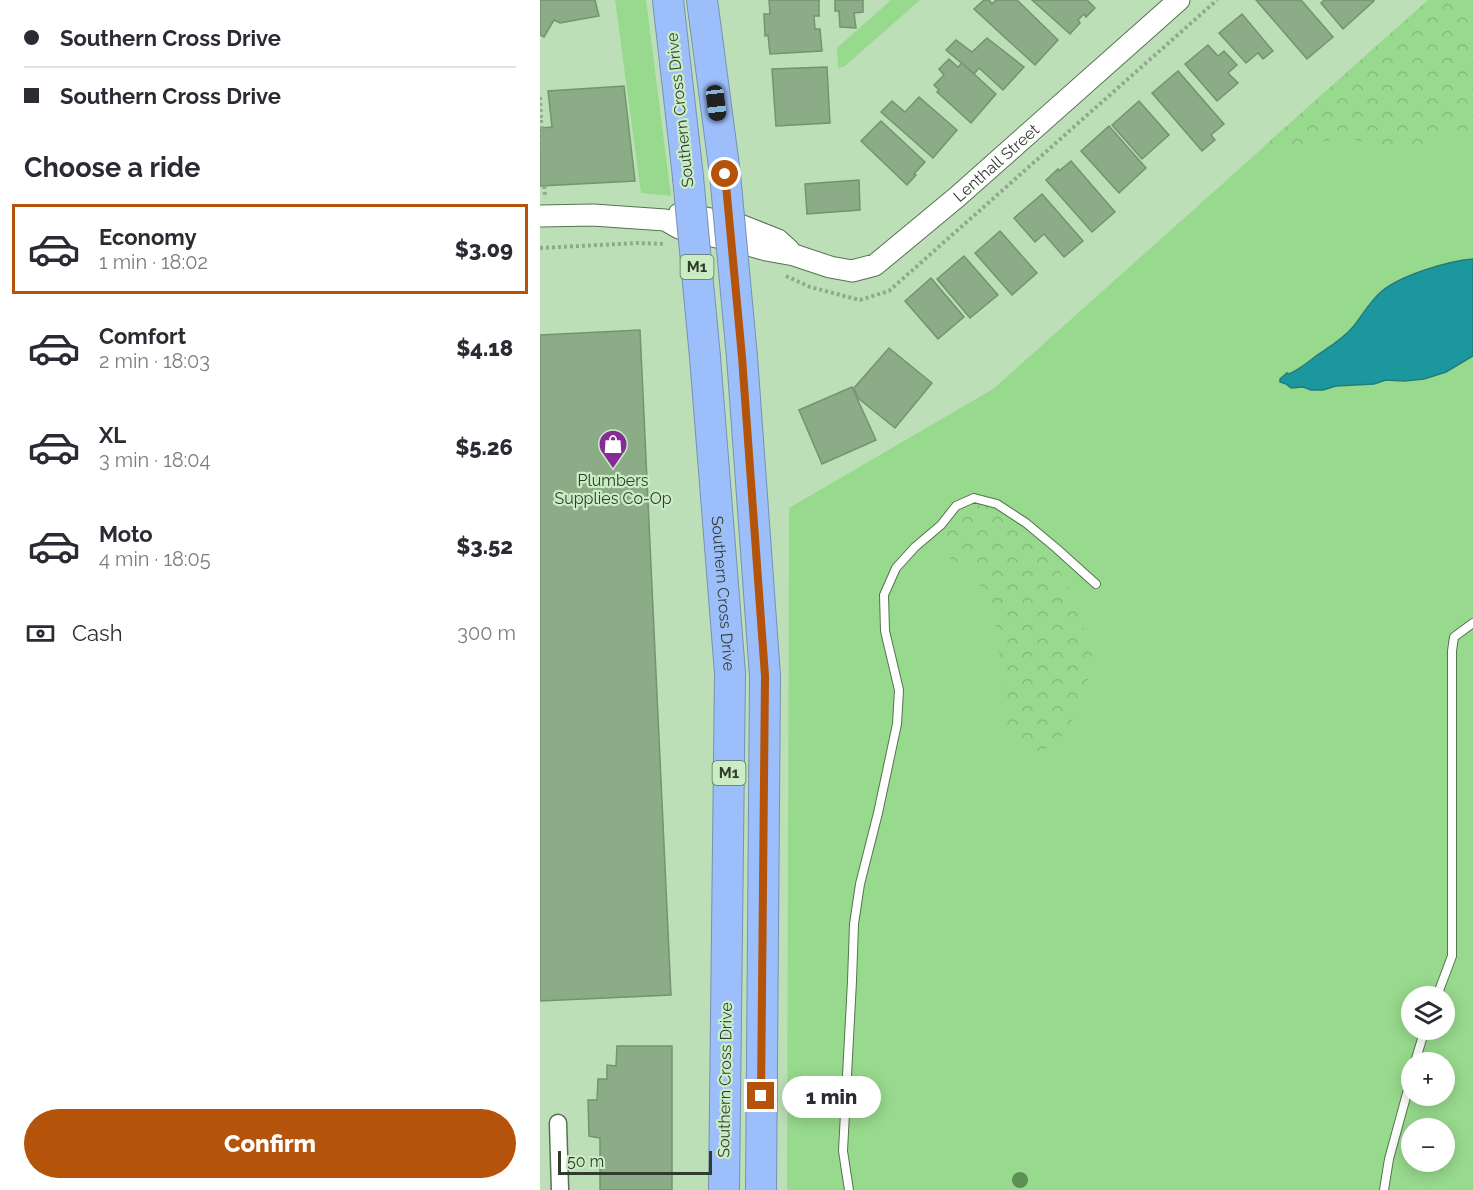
<!DOCTYPE html>
<html lang="en">
<head>
<meta charset="utf-8">
<style>
	:root { --surface:#fff; --page:#f2f2f3; --text:#2b2b33; --muted:#7c7c81; --line:#e1e1e2; --accent:#b45309 }
	body { margin:0; font-family:Raleway,sans-serif; background:var(--page); color:var(--text); height:100vh; display:flex; flex-direction:column; font-size:22px; white-space:nowrap }
	* { box-sizing:border-box; margin:0 }
	p { font-size:20px; color:var(--muted) }
	.icon { flex:none; width:33px; height:33px; fill:none; stroke:currentColor; stroke-width:2; stroke-linecap:round; stroke-linejoin:round }
	.map { position:relative; flex:1; overflow:hidden }
	.sheet { display:flex; flex-direction:column; background:var(--surface); width:540px }
	.sheet>* { flex:none }
	.hud { display:grid; align-content:center; height:132px; padding:0 24px; background:var(--surface) }
	.buttons { position:absolute; left:861px; top:986px; display:grid; gap:12px }
	.buttons a { display:grid; place-items:center; width:54px; height:54px; border-radius:50%; background:var(--surface); box-shadow:0 3px 15px #0003; font-size:30px }
	.scale { position:absolute; left:18px; bottom:15px; width:154px; box-sizing:border-box; padding-left:6px; border:3px solid #303d2d; border-top:0; font-size:16px; line-height:21px; white-space:nowrap; color:#303d2d; -webkit-text-stroke:4px #caedc5; paint-order:stroke }
	.end { position:absolute; width:27px; height:27px; margin:-14px; border:8px solid #b45309; background:#fff; box-shadow:0 0 0 3px #fff }
	.from { border-radius:50% }
	.bubble { position:absolute; height:42px; border-radius:21px; background:var(--surface); box-shadow:0 3px 15px #0003; font-size:20px; font-weight:800; line-height:42px; text-align:center }
	.car { position:absolute; width:18px; height:36px; margin:-18px -9px; border-radius:8px; box-shadow:0 0 4px 2px #0007; background:linear-gradient(#222 24%,#8ab4d8 0 40%,#222 0 76%,#8ab4d8 0 86%,#222 0) }
	.hud b { display:flex; align-items:center; gap:21px; height:57px; font-size:22px }
	.hud b+b { border-top:2px solid var(--line) }
	.hud i { width:15px; height:15px; background:var(--text) }
	ul { padding:0; list-style:none }
	li { display:flex; align-items:center; gap:18px; height:90px; margin:0 12px 9px; padding:0 12px; border:3px solid transparent; border-radius:0px }
	li div { flex:1 }
	li b { display:block; font-size:22px }
	li em { font-style:normal; font-weight:800 }
	li.on { border-color:var(--accent) }
	li>.icon { width:54px; height:54px; stroke-width:1.5 }
	h2 { padding:0 24px; font-size:27px; line-height:72px }
	.pay { display:flex; align-items:center; gap:15px; height:66px; padding:0 24px; font-size:22px }
	.pay p { margin-inline-start:auto }
	.primary-button { display:flex; gap:12px; margin-top:auto; padding:12px 24px }
	.primary-button a { flex:1; height:69px; border-radius:36px; background:var(--accent); color:#fff; font-size:24px; font-weight:800; line-height:69px; text-align:center }
	main { display:flex; flex:1; min-height:0 }
	.map>svg:first-child { display:block }
	.green { fill:#98da8d; fill-rule:evenodd }
	.forest { fill:url(#forest-crowns) }
	.water { fill:#1d979e; stroke:#237c7c; stroke-width:1.5 }
	.building { fill:#8bac86; stroke:#74936f; stroke-width:1.5 }
	.lines { fill:none; stroke-linecap:round; stroke-linejoin:round }
	.service-casing { stroke:#557350; stroke-width:10 }
	.minor-casing { stroke:#557350; stroke-width:19 }
	.tertiary-casing { stroke:#557350; stroke-width:23 }
	.motorway-casing { stroke:#7691b3; stroke-width:32 }
	.path { stroke:#8faa8b; stroke-width:4; stroke-dasharray:3 3; stroke-linecap:butt }
	.service { stroke:#fff; stroke-width:8 }
	.minor { stroke:#fff; stroke-width:16 }
	.tertiary { stroke:#fff; stroke-width:21 }
	.motorway { stroke:#9cbefb; stroke-width:30 }
	.motorway-bridge-casing { stroke:#7691b3; stroke-width:32; stroke-linecap:butt }
	.motorway-bridge { stroke:#9cbefb; stroke-width:30 }
	.tree { fill:#5e8f56 }
	.route { stroke:#b45309; stroke-width:8 }
	.labels { text-anchor:middle; dominant-baseline:central; stroke-width:4.5; stroke-linejoin:round; paint-order:stroke }
	.shield { fill:#caedc5; stroke:#5e725b; stroke-width:1.5 }
	.shield-label { font-size:15px; font-weight:bold; fill:#303d2d }
	.street-label { font-size:16px; fill:#303d2d; stroke:#caedc5 }
	.poi-label { font-size:16px; fill:#303d2d; stroke:#caedc5 }
</style>
</head>
<body>
<main>
<section class="sheet">
<div class="hud">
<b><i class="from"></i>Southern Cross Drive</b>
<b><i></i>Southern Cross Drive</b>
</div>
<h2>Choose a ride</h2>
<ul>
<li class="on"><svg class="icon" aria-label="car" viewBox="0 0 24 24"><path d="M5 17H2v-5l4-1 3-4h7l3 4 3 1v5h-3M9 17h6M6 11h13"/><circle cx="7" cy="17" r="2"/><circle cx="17" cy="17" r="2"/></svg><div><b>Economy</b><p>1 min · 18:02</p></div><em>$3.09</em></li>
<li><svg class="icon" aria-label="car" viewBox="0 0 24 24"><path d="M5 17H2v-5l4-1 3-4h7l3 4 3 1v5h-3M9 17h6M6 11h13"/><circle cx="7" cy="17" r="2"/><circle cx="17" cy="17" r="2"/></svg><div><b>Comfort</b><p>2 min · 18:03</p></div><em>$4.18</em></li>
<li><svg class="icon" aria-label="car" viewBox="0 0 24 24"><path d="M5 17H2v-5l4-1 3-4h7l3 4 3 1v5h-3M9 17h6M6 11h13"/><circle cx="7" cy="17" r="2"/><circle cx="17" cy="17" r="2"/></svg><div><b>XL</b><p>3 min · 18:04</p></div><em>$5.26</em></li>
<li><svg class="icon" aria-label="car" viewBox="0 0 24 24"><path d="M5 17H2v-5l4-1 3-4h7l3 4 3 1v5h-3M9 17h6M6 11h13"/><circle cx="7" cy="17" r="2"/><circle cx="17" cy="17" r="2"/></svg><div><b>Moto</b><p>4 min · 18:05</p></div><em>$3.52</em></li>
</ul>
<div class="pay"><svg class="icon" aria-label="cash" viewBox="0 0 24 24"><path d="M3 7h18v10H3z"/><circle cx="12" cy="12" r="2"/></svg>Cash<p>300 m</p></div>
<div class="primary-button"><a>Confirm</a></div>
</section>
<div class="map">
<svg width="933" height="1190" viewBox="0 0 933 1190">
	<defs>
		<pattern id="forest-crowns" width="20" height="18" patternUnits="userSpaceOnUse" patternTransform="scale(1.5)"><rect width="20" height="18" fill="#98da8d"/><path d="M2 6a3 3 0 1 1 6 0M12 15a3 3 0 1 1 6 0" fill="none" stroke="#83bc7a"/></pattern>
	</defs>
	<rect width="100%" height="100%" fill="#bddfb8"/>
	<g class="green">
		<path d="M75 0H106L131 196 101 193Z"/>
		<path d="M351 0H380L305 66 298 68 297 48Z"/>
		<path d="M888 0H933V1190H247L249 508 453 389ZM872 996H904V1029H872ZM872 1062H904V1095H872ZM872 1128H904V1161H872Z"/>
	</g>
	<g class="forest">
		<path d="M888 0H933V130L919 129 870 152 801 137 761 147H723Z"/>
		<path d="M434 498 460 507 484 526 506 545 527 585 541 621 552 655 545 700 522 736 501 752 480 751 467 733 455 613 430 567 410 559 401 531 416 506Z"/>
	</g>
	<path class="water" d="M933 259V356L906 372 884 379 864 381 846 380 834 384 796 386 783 390H771L763 387 751 388 746 384 740 382V379L747 373 749 374C760 369 767 363 776 356 789 347 802 340 813 327 822 316 830 301 842 291 862 275 908 261 933 259Z"/>
	<g class="building">
		<path d="M0 0H55L59 16 20 23 14 20 4 37 0 35Z"/>
		<path d="M229 0H279V16H274L275 29H280L282 51 230 54 228 35 225 36 224 14H230Z"/>
		<path d="M295 0H323V12L314 13 316 28 300 27 299 11H295Z"/>
		<path d="M444 0H449L452 4 456 0H477L518 40 495 65 434 9Z"/>
		<path d="M492 0H547L555 8 546 17 544 14 538 20 540 23 530 34Z"/>
		<path d="M716 0H761L793 37 767 59Z"/>
		<path d="M784 0H833L834 1 803 29 781 3Z"/>
		<path d="M702 14 733 51 723 59 718 53 706 63 679 33Z"/>
		<path d="M447 38 484 67 463 90 439 68 434 74 406 50 416 40 432 52Z"/>
		<path d="M668 45 678 56 684 51 697 65 688 73 698 83 677 101 645 64Z"/>
		<path d="M409 59 418 67 422 63 456 94 431 123 397 92 399 90 394 85 404 75 399 69Z"/>
		<path d="M287 67 290 123 236 126 232 69Z"/>
		<path d="M638 71 684 124 671 135 675 140 662 151 612 93Z"/>
		<path d="M84 86 95 181 0 186V128L12 127 8 91Z"/>
		<path d="M379 97 417 130 393 158 341 112 352 101 365 112Z"/>
		<path d="M599 101 629 135 602 159 572 125Z"/>
		<path d="M341 121 385 162 374 174 376 175 367 185 321 141Z"/>
		<path d="M569 126 606 168 579 193 541 151Z"/>
		<path d="M531 161 575 212 552 232 506 180 518 169 519 171Z"/>
		<path d="M319 180 320 210 267 214 265 184Z"/>
		<path d="M502 194 543 241 524 257 504 234 495 242 474 218Z"/>
		<path d="M460 231 497 273 472 295 435 253Z"/>
		<path d="M424 256 458 295 430 318 397 279Z"/>
		<path d="M391 278 424 317 398 339 365 301Z"/>
		<path d="M100 330 131 995 0 1001V335Z"/>
		<path d="M349 348 392 383 355 428 318 398 314 388Z"/>
		<path d="M312 387 336 440 282 464 259 410Z"/>
		<path d="M77 1046H132V1190H60V1138L49 1136 48 1100H57L58 1079H67V1065L76 1066Z"/>
	</g>
	<g class="lines">
		<g class="service-casing">
			<g id="service">
				<path d="M897 996 912 956V651L914 637 933 623"/>
				<path d="M875 1062 885 1029"/>
				<path d="M309 1190 303 1151 312 981 314 924 320 884 338 813 357 724 359 690 345 631 344 595 356 568 375 547 401 525 416 506 434 498 457 504 486 523 516 548 556 584"/>
				<path d="M844 1190 849 1159 872 1075"/>
			</g>
		</g>
		<g class="minor-casing">
			<path id="minor" d="M18 1123 20 1190"/>
		</g>
		<g class="tertiary-casing">
			<g id="tertiary">
				<path d="M139 214 141 213 200 225 238 240 249 250"/>
				<path id="s1" d="M0 216 53 215 125 220 139 228 198 242 226 250 254 255 290 267 312 271 335 265 417 197 639 0"/>
			</g>
		</g>
		<g class="motorway-casing">
			<g id="motorway">
				<path d="M128 0 148 177"/>
				<path d="M162 0 185 174"/>
				<path id="s2" d="M165 357 190 673 184 1190"/>
				<path d="M202 357 225 676 221 1190"/>
			</g>
		</g>
		<g class="path">
			<path d="M0 97 1 121"/>
			<path d="M1 120 5 198"/>
			<path d="M0 248 98 243 125 244"/>
			<path d="M246 276 270 287 320 300 349 291 677 0"/>
		</g>
		<use href="#service" class="service"/>
		<use href="#minor" class="minor"/>
		<use href="#tertiary" class="tertiary"/>
		<use href="#motorway" class="motorway"/>
		<g class="motorway-bridge-casing">
			<g id="motorway-bridge">
				<path d="M185 174 202 357"/>
				<path d="M148 177 165 357"/>
			</g>
		</g>
		<use href="#motorway-bridge" class="motorway-bridge"/>
	</g>
	<circle class="tree" cx="480" cy="1180" r="8"/>
	<g class="lines">
		<path class="route" d="M185 174 202 357 225 676 221 1096"/>
	</g>
	<defs>
		<g id="shop-pin" transform="scale(1.5)"><path d="M0 17L-7.5 6A9.5 9.5 0 1 1 7.5 6Z" fill="#872b97" stroke="#caedc5"/><path d="M-5-2.5h2.3a2.7 3.5 0 0 1 5.4 0H5L5.5 6h-11ZM-1.5-2.5h3a1.5 2.3 0 0 0-3 0Z" fill="#fff"/></g>
	</defs>
	<g fill-rule="evenodd">
		<use href="#shop-pin" x="73" y="444"/>
	</g>
	<g class="labels">
		<g class="shield">
			<rect x="140.5" y="255" width="33" height="24" rx="4.5"/>
			<rect x="172.5" y="761" width="33" height="24" rx="4.5"/>
		</g>
		<g class="shield-label">
			<text x="157" y="267">M1</text>
			<text x="189" y="773">M1</text>
		</g>
		<g class="street-label">
			<text transform="translate(140 110) rotate(-96)">Southern Cross Drive</text>
			<text stroke="none"><textPath href="#s1" startOffset="502">Lenthall Street</textPath></text>
			<text stroke="none"><textPath href="#s2" startOffset="237">Southern Cross Drive</textPath></text>
			<text transform="translate(185 1080) rotate(-89)">Southern Cross Drive</text>
		</g>
		<g class="poi-label">
			<text x="73" y="480">Plumbers<tspan x="73" dy="18">Supplies Co-Op</tspan></text>
		</g>
	</g>
</svg>
<div class="buttons">
<a><svg class="icon" aria-label="layers" viewBox="0 0 24 24"><path d="M12 4l9 5-9 5-9-5zM3 14l9 5 9-5"/></svg></a>
<a>+</a>
<a>−</a>
</div>
<div class="scale">50 m</div>
<i class="end from" style="left:185px;top:174px"></i>
<i class="end" style="left:221px;top:1096px"></i>
<div class="bubble" style="left:242px;top:1076px;width:99px">1 min</div>
<i class="car" style="left:176px;top:103px;rotate:173deg"></i>
</div>
</main>
</body>
</html>
